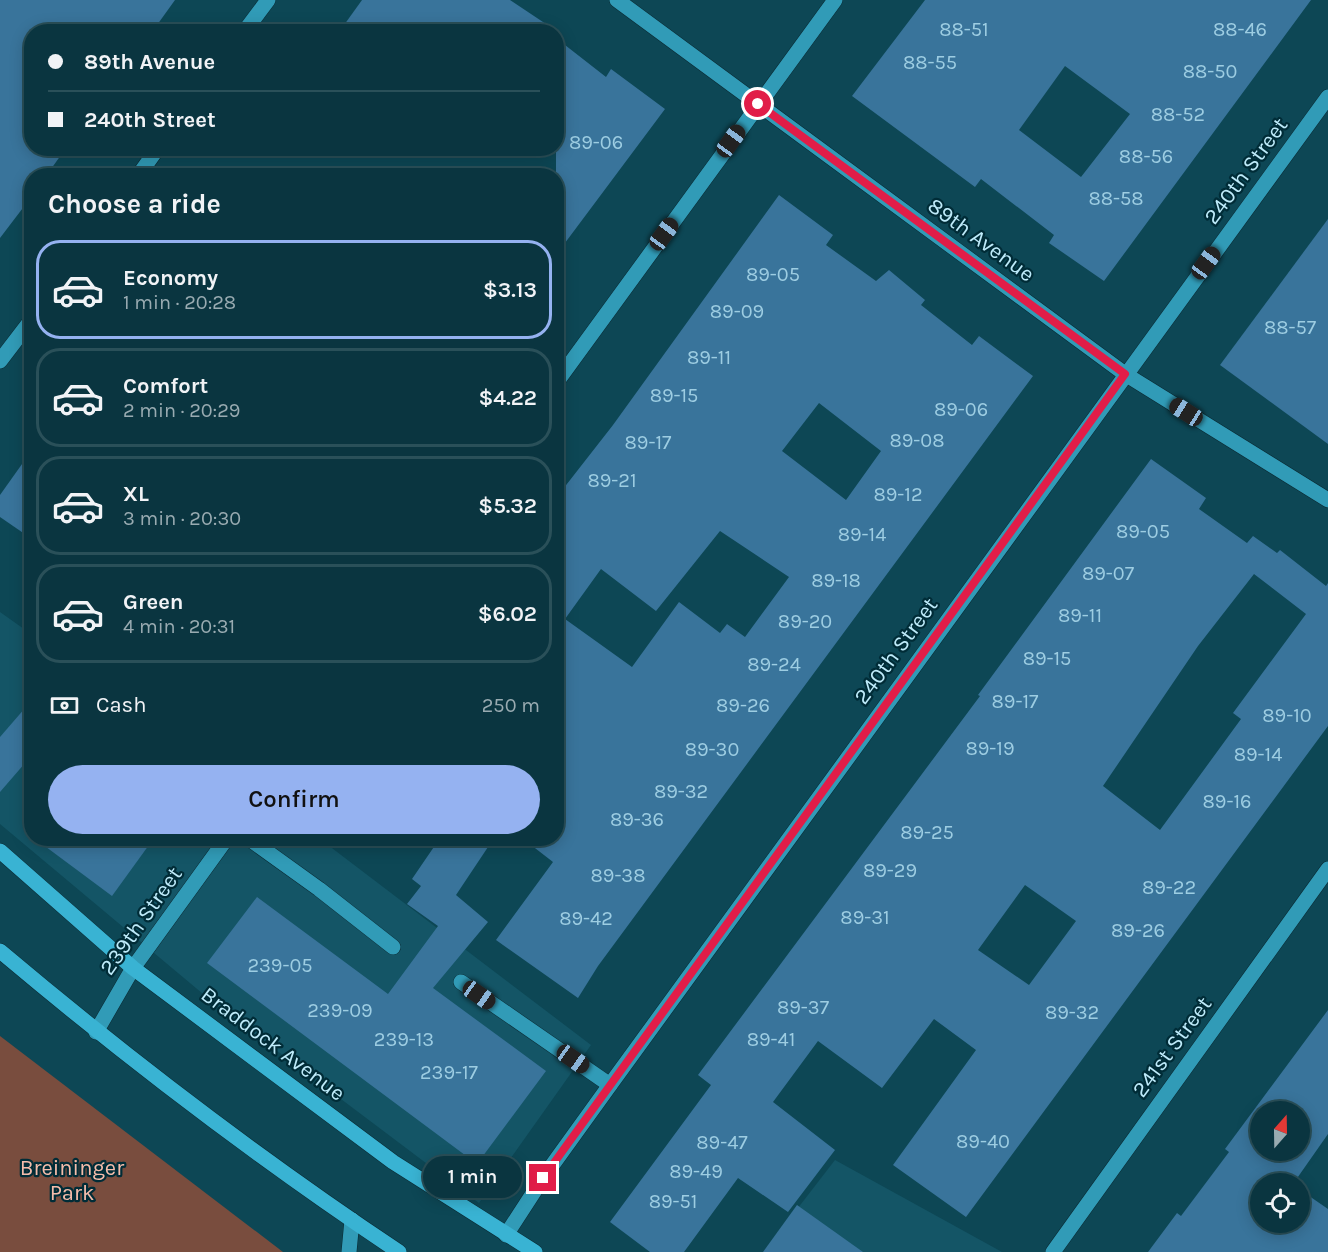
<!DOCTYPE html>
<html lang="en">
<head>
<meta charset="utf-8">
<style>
	:root { --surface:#0a3540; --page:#18404b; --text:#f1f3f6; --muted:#99abb1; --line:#2a5059; --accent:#95b2f1 }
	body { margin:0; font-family:Karla,sans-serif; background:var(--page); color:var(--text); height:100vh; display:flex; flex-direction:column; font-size:22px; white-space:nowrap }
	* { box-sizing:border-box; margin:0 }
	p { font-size:20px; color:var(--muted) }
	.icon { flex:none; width:33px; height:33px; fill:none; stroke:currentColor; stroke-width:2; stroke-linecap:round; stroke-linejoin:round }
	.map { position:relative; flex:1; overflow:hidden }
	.panel { position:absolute; left:24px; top:168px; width:540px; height:678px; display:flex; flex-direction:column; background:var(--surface); border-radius:24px; box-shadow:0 3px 15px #0003,0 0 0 2px var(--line) }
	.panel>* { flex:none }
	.hud { position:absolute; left:24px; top:24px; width:540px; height:132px; border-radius:24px; box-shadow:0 3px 15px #0003,0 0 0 2px var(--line); display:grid; align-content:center; height:132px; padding:0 24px; background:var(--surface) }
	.needle { width:39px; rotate:20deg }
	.fabs { position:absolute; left:1250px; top:1101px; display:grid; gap:12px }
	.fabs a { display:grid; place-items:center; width:60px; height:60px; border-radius:50%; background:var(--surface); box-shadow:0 3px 15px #0003,0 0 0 2px var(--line); font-size:30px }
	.end { position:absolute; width:27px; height:27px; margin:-14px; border:8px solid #e11d48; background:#fff; box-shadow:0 0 0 3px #fff }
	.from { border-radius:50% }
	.bubble { position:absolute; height:42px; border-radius:21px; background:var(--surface); box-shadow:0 3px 15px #0003,0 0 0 2px var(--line); font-size:20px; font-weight:600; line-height:42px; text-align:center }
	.car { position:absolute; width:18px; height:36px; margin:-18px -9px; border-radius:8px; box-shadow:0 0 4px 2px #0007; background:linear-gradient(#222 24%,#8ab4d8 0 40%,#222 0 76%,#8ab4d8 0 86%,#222 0) }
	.hud b { display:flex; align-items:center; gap:21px; height:57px; font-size:22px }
	.hud b+b { border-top:2px solid var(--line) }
	.hud i { width:15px; height:15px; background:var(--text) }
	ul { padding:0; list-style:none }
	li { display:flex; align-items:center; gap:18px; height:99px; margin:0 12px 9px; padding:0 12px; border:3px solid var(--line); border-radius:24px }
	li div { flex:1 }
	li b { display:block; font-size:22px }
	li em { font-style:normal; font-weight:600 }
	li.active { border-color:var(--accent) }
	li>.icon { width:54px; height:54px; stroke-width:1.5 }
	h2 { padding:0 24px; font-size:27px; line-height:72px }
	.pay { display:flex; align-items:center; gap:15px; height:66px; padding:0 24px; font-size:22px }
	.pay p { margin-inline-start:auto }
	.action { display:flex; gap:12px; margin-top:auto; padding:12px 24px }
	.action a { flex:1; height:69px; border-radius:36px; background:var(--accent); color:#111; font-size:24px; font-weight:600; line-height:69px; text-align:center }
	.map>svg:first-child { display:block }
	.built { fill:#145566 }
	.green { fill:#794d3e }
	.building { fill:#39749b; fill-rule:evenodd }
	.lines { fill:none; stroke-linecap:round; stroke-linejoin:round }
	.minor-casing { stroke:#0a2b34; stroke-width:16 }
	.major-casing { stroke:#0a2b34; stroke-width:16 }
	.minor { stroke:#319bb7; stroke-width:15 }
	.major { stroke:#39b3d3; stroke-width:15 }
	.route { stroke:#e11d48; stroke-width:8 }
	.labels { text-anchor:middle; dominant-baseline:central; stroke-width:4.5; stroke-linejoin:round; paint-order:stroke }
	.number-label { font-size:20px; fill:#9dcde2 }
	.street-label { font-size:22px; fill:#beebfa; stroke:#002c37 }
	.park-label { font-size:22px; fill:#f5bdab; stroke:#002c37 }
</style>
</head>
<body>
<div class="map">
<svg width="1328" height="1252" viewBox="0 0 1328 1252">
	<rect width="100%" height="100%" fill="#0d4755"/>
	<g class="built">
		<path d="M0 612 31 634 32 838 320 839 591 1045 479 1203 215 1004 0 824Z"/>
		<path d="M835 1160 1002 1252H764Z"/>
	</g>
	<path class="green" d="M0 1036 283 1252H0Z"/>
	<g class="building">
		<path d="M0 0H175L152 32H32V148H66L46 176H32V196L0 238Z"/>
		<path d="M362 0H510L558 32H339Z"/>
		<path d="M925 0H1311L1104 281 1049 243 1054 235 981 179 975 187 852 96ZM1065 66 1130 114 1081 177 1019 130Z"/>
		<path d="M556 38 606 77 611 69 665 109 556 255Z"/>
		<path d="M779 195 833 235 826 245 876 281 889 270 925 300 921 305 972 345 979 336 1033 376 598 966 578 998 496 940 553 862 522 838H556V498L613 425ZM819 403 881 451 846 500 782 451ZM720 531 789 577 745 637 727 624 720 633 679 602 632 667 565 619 601 569 656 611Z"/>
		<path d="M1328 219V444L1220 365Z"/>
		<path d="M32 450V539L0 517V495Z"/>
		<path d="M1151 459 1206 498 1199 509 1247 543 1253 536 1277 553 1280 550 1326 586 1328 583V726L966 1217 893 1165 976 1050 934 1019 882 1088 818 1041 773 1102 835 1150 788 1212 738 1178 684 1252H650L610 1222 711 1085 698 1075 980 696 978 695ZM1254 574 1306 614 1233 713 1241 719 1160 830 1103 786 1198 646ZM1025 885 1076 921 1029 985 978 950Z"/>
		<path d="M32 700V755L0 792V737Z"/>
		<path d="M34 838H154L112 896Z"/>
		<path d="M440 838H494L456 895 488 922 433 988 546 1071 477 1164 207 963 257 897 388 994 438 926 407 904 421 886 412 879Z"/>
		<path d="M1328 1010V1134L1293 1184H1260V1222H1299V1189L1328 1209V1252H1148L1177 1213 1181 1216 1229 1152 1225 1149ZM1260 1112H1299V1150H1260Z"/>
		<path d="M797 1205 863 1252H763Z"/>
	</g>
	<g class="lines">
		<g class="minor-casing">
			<g id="minor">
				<path d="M617 0 1125 374 1328 500"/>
				<path d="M244 32 268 0"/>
				<path d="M138 176 158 148"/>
				<path d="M0 361 32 319"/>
				<path d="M556 383 835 0"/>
				<path d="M248 838 319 889 393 947"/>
				<path d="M461 982 610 1085"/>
				<path d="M96 1032 133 968 227 838"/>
				<path d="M506 1235 543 1178 610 1085 1328 97"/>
				<path d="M349 1252 352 1220"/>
				<path d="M1053 1252 1328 869"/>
			</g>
		</g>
		<g class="major-casing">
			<g id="major">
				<path d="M0 851 133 968 393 1162 535 1252"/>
				<path d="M0 951C127 1058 261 1160 399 1252"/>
			</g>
		</g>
		<use href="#minor" class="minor"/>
		<use href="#major" class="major"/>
	</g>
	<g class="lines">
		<path class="route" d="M543 1178 1125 374 758 104"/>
	</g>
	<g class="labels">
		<g class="number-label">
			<text x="964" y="29">88-51</text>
			<text x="1240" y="29">88-46</text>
			<text x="930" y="62">88-55</text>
			<text x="1210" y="71">88-50</text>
			<text x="1178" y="114">88-52</text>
			<text x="596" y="142">89-06</text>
			<text x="1146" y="156">88-56</text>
			<text x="1116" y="198">88-58</text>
			<text x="773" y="274">89-05</text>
			<text x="737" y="311">89-09</text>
			<text x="1290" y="327">88-57</text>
			<text x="709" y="357">89-11</text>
			<text x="674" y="395">89-15</text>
			<text x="961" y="409">89-06</text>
			<text x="917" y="440">89-08</text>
			<text x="648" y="442">89-17</text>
			<text x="612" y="480">89-21</text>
			<text x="898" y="494">89-12</text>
			<text x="1143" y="531">89-05</text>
			<text x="862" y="534">89-14</text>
			<text x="1108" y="573">89-07</text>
			<text x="836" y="580">89-18</text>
			<text x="1080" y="615">89-11</text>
			<text x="805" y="621">89-20</text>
			<text x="1047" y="658">89-15</text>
			<text x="774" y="664">89-24</text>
			<text x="1015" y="701">89-17</text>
			<text x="743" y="705">89-26</text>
			<text x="1287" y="715">89-10</text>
			<text x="990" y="748">89-19</text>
			<text x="712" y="749">89-30</text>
			<text x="1258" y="754">89-14</text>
			<text x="681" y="791">89-32</text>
			<text x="1227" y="801">89-16</text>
			<text x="637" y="819">89-36</text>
			<text x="927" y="832">89-25</text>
			<text x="890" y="870">89-29</text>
			<text x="618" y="875">89-38</text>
			<text x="1169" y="887">89-22</text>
			<text x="865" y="917">89-31</text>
			<text x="586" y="918">89-42</text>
			<text x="1138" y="930">89-26</text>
			<text x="280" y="965">239-05</text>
			<text x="803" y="1007">89-37</text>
			<text x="340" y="1010">239-09</text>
			<text x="1072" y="1012">89-32</text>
			<text x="404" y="1039">239-13</text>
			<text x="771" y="1039">89-41</text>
			<text x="449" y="1072">239-17</text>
			<text x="983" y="1141">89-40</text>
			<text x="722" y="1142">89-47</text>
			<text x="696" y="1171">89-49</text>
			<text x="673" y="1201">89-51</text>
		</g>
		<g class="street-label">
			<text transform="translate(1246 171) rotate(-54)">240th Street</text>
			<text transform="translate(981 240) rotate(36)">89th Avenue</text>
			<text transform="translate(896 651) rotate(-54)">240th Street</text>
			<text transform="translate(141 921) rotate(-55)">239th Street</text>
			<text transform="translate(273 1044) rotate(37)">Braddock Avenue</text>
			<text transform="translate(1172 1047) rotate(-54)">241st Street</text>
		</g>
		<g class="park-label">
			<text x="72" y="1168">Breininger<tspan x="72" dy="25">Park</tspan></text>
		</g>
	</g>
</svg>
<div class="fabs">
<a><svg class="needle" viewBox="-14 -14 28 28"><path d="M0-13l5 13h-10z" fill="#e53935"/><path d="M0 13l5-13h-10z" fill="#99abb1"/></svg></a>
<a><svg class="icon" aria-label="locate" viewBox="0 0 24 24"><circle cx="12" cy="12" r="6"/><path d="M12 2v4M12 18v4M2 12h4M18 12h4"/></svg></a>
</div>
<i class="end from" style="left:758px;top:104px"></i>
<i class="end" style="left:543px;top:1178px"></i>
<div class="bubble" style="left:423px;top:1156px;width:99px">1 min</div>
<i class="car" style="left:731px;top:141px;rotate:36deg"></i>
<i class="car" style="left:664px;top:234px;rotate:36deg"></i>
<i class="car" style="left:1206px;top:263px;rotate:36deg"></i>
<i class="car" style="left:1186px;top:412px;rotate:302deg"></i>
<i class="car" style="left:479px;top:995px;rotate:125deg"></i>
<i class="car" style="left:573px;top:1059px;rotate:125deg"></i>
<div class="hud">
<b><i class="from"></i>89th Avenue</b>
<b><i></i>240th Street</b>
</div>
<section class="panel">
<h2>Choose a ride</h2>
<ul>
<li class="active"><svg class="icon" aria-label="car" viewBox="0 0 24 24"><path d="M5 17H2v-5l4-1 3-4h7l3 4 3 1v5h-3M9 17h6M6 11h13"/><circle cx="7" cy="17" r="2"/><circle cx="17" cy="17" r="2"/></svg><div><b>Economy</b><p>1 min · 20:28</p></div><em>$3.13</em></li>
<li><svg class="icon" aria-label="car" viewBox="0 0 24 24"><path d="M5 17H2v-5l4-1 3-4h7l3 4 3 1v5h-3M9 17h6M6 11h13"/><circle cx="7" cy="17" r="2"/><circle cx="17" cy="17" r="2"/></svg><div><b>Comfort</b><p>2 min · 20:29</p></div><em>$4.22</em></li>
<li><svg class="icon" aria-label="car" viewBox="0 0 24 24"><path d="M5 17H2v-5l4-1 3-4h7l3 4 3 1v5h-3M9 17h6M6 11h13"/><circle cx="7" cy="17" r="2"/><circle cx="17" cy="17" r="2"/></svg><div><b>XL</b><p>3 min · 20:30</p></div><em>$5.32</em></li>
<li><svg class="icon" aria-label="car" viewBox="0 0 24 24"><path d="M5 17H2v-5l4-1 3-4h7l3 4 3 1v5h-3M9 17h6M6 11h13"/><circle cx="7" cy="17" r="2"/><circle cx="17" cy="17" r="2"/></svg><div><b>Green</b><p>4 min · 20:31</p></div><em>$6.02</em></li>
</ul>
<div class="pay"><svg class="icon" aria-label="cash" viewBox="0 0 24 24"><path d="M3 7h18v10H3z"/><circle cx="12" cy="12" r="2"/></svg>Cash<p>250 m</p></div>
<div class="action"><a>Confirm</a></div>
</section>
</div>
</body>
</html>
